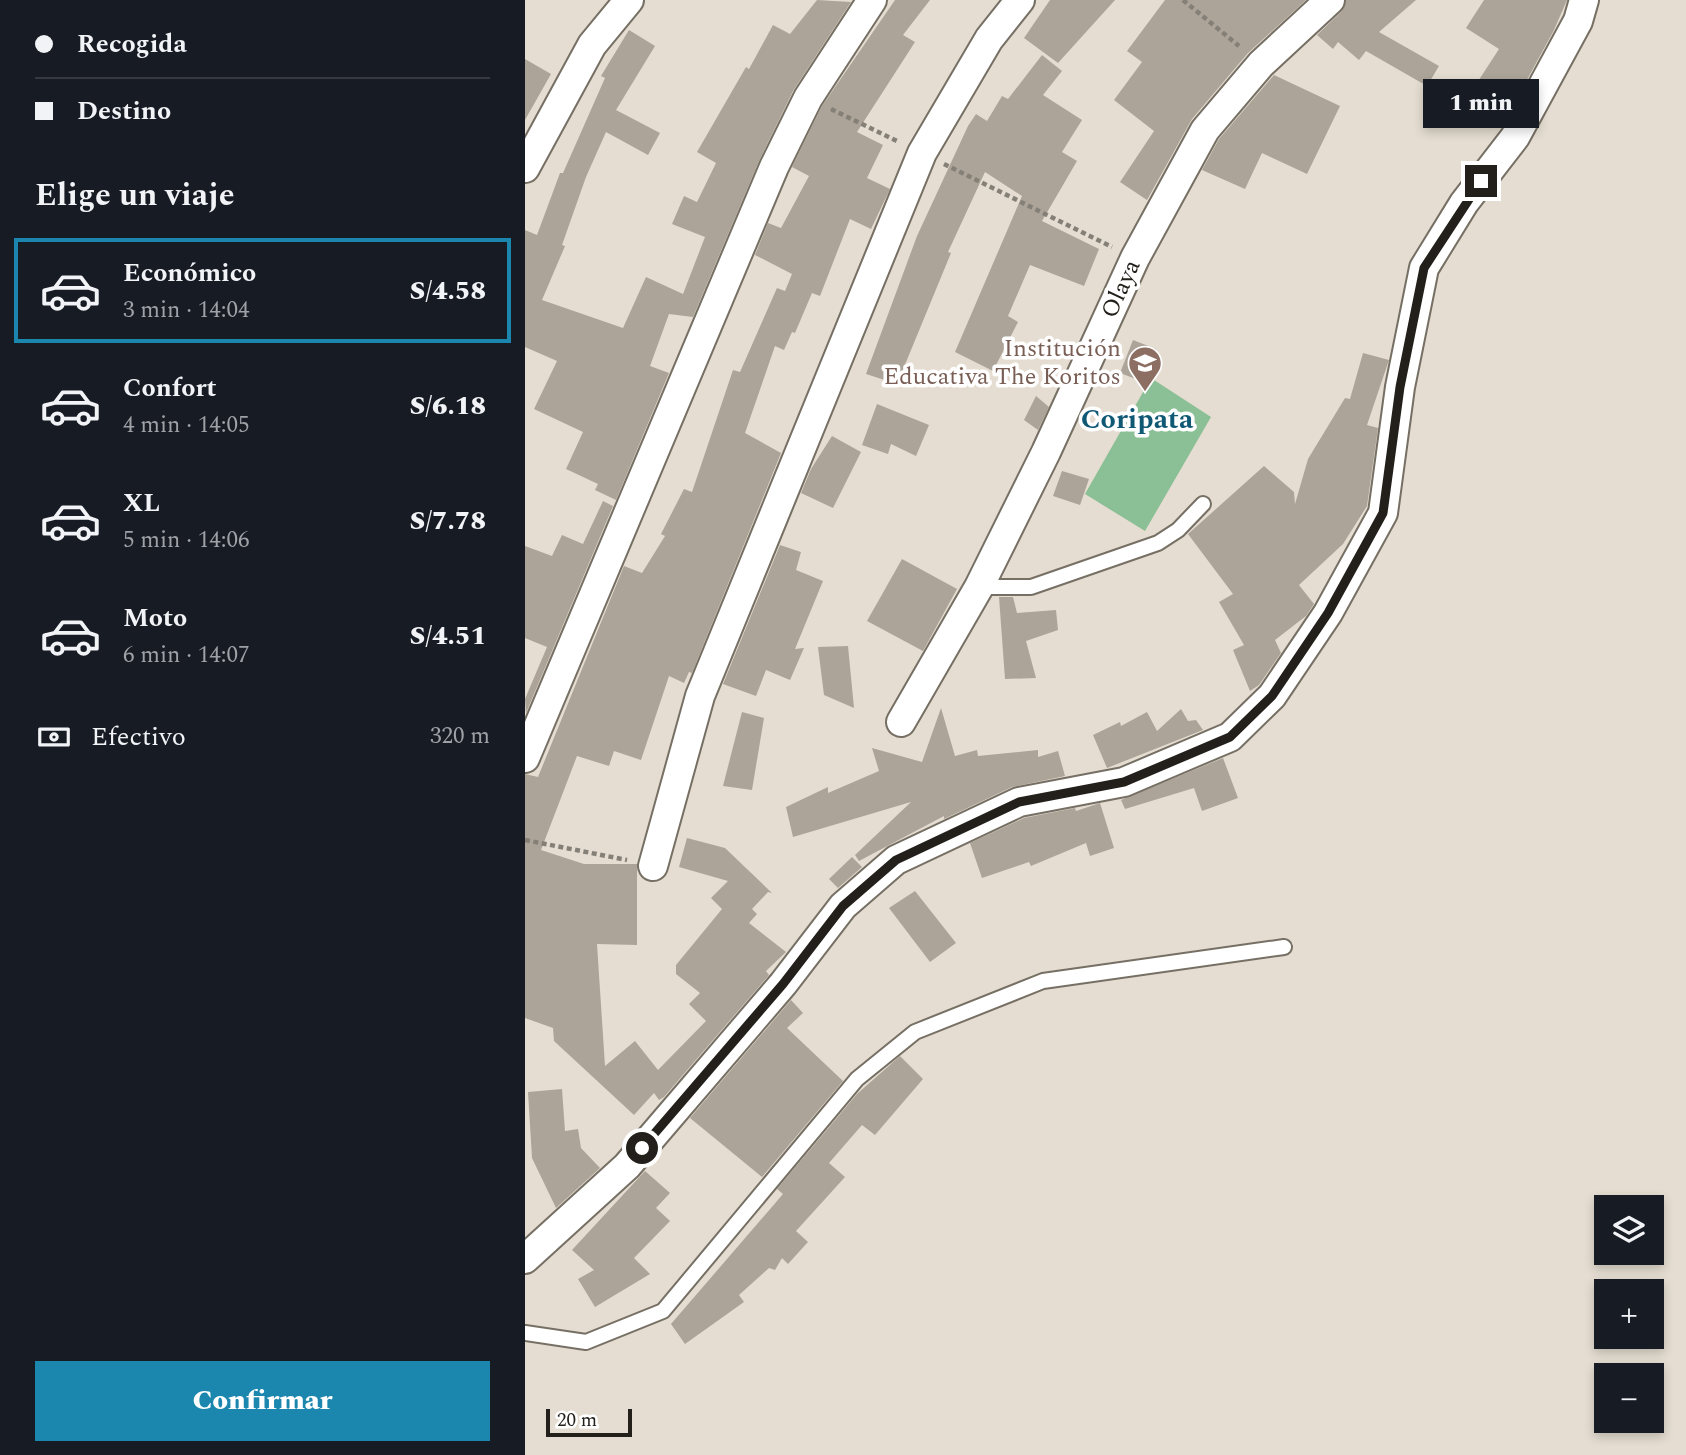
<!DOCTYPE html>
<html lang="es">
<head>
<meta charset="utf-8">
<style>
	:root { --surface:#171b24; --page:#242831; --text:#f1f3f6; --muted:#9ea1a6; --line:#363941; --accent:#1c87ae }
	body { margin:0; font-family:Spectral,serif; background:var(--page); color:var(--text); height:100vh; display:flex; flex-direction:column; font-size:26px; white-space:nowrap }
	* { box-sizing:border-box; margin:0 }
	p { font-size:23px; color:var(--muted) }
	.icon { flex:none; width:38px; height:38px; fill:none; stroke:currentColor; stroke-width:2; stroke-linecap:round; stroke-linejoin:round }
	.map { position:relative; flex:1; overflow:hidden }
	.side { display:flex; flex-direction:column; background:var(--surface); width:525px }
	.side>* { flex:none }
	.banner { display:grid; align-content:center; height:154px; padding:0 35px; background:var(--surface) }
	.fabs { position:absolute; left:1069px; top:1195px; display:grid; gap:14px }
	.fabs a { display:grid; place-items:center; width:70px; height:70px; border-radius:0px; background:var(--surface); box-shadow:0 4px 10px #0003; font-size:35px }
	.scale { position:absolute; left:21px; bottom:18px; width:86px; box-sizing:border-box; padding-left:7px; border:4px solid #23201b; border-top:0; font-size:19px; line-height:24px; white-space:nowrap; color:#23201b; -webkit-text-stroke:5px #fff; paint-order:stroke }
	.end { position:absolute; width:32px; height:32px; margin:-16px; border:9px solid #23201b; background:#fff; box-shadow:0 0 0 4px #fff }
	.from { border-radius:50% }
	.bubble { position:absolute; height:49px; border-radius:0px; background:var(--surface); box-shadow:0 4px 10px #0003; font-size:23px; font-weight:800; line-height:49px; text-align:center }
	.banner b { display:flex; align-items:center; gap:24px; height:66px; font-size:26px }
	.banner b+b { border-top:2px solid var(--line) }
	.banner i { width:18px; height:18px; background:var(--text) }
	ul { padding:0; list-style:none }
	li { display:flex; align-items:center; gap:21px; height:105px; margin:0 14px 10px; padding:0 21px; border:4px solid transparent; border-radius:0px }
	li div { flex:1 }
	li b { display:block; font-size:26px }
	li em { font-style:normal; font-weight:800 }
	li.current { border-color:var(--accent) }
	li>.icon { width:63px; height:63px; stroke-width:1.5 }
	h2 { padding:0 35px; font-size:32px; line-height:84px }
	.pay { display:flex; align-items:center; gap:18px; height:77px; padding:0 35px; font-size:26px }
	.pay p { margin-inline-start:auto }
	.button { display:flex; gap:14px; margin-top:auto; padding:14px 35px }
	.button a { flex:1; height:80px; border-radius:0px; background:var(--accent); color:#fff; font-size:28px; font-weight:800; line-height:80px; text-align:center }
	main { display:flex; flex:1; min-height:0 }
	.map>svg:first-child { display:block }
	.pitch { fill:#8bbf95 }
	.building { fill:#aca498 }
	.lines { fill:none; stroke-linecap:round; stroke-linejoin:round }
	.service-casing { stroke:#766f64; stroke-width:18 }
	.minor-casing { stroke:#766f64; stroke-width:32 }
	.path { stroke:#858077; stroke-width:4.5; stroke-dasharray:5 3.5; stroke-linecap:butt }
	.service { stroke:#fff; stroke-width:14 }
	.minor { stroke:#fff; stroke-width:28 }
	.route { stroke:#23201b; stroke-width:9 }
	.labels { text-anchor:middle; dominant-baseline:central; stroke-width:7; stroke-linejoin:round; paint-order:stroke }
	.street-label { font-size:24px; fill:#23201b; stroke:#fff }
	.education-label { font-size:24px; fill:#785e54; stroke:#fff; text-anchor:end }
	.quarter-label { font-size:28px; font-weight:bold; fill:#105974; stroke:#fff }
</style>
</head>
<body>
<main>
<section class="side">
<div class="banner">
<b><i class="from"></i>Recogida</b>
<b><i></i>Destino</b>
</div>
<h2>Elige un viaje</h2>
<ul>
<li class="current"><svg class="icon" aria-label="car" viewBox="0 0 24 24"><path d="M5 17H2v-5l4-1 3-4h7l3 4 3 1v5h-3M9 17h6M6 11h13"/><circle cx="7" cy="17" r="2"/><circle cx="17" cy="17" r="2"/></svg><div><b>Económico</b><p>3 min · 14:04</p></div><em>S/4.58</em></li>
<li><svg class="icon" aria-label="car" viewBox="0 0 24 24"><path d="M5 17H2v-5l4-1 3-4h7l3 4 3 1v5h-3M9 17h6M6 11h13"/><circle cx="7" cy="17" r="2"/><circle cx="17" cy="17" r="2"/></svg><div><b>Confort</b><p>4 min · 14:05</p></div><em>S/6.18</em></li>
<li><svg class="icon" aria-label="car" viewBox="0 0 24 24"><path d="M5 17H2v-5l4-1 3-4h7l3 4 3 1v5h-3M9 17h6M6 11h13"/><circle cx="7" cy="17" r="2"/><circle cx="17" cy="17" r="2"/></svg><div><b>XL</b><p>5 min · 14:06</p></div><em>S/7.78</em></li>
<li><svg class="icon" aria-label="car" viewBox="0 0 24 24"><path d="M5 17H2v-5l4-1 3-4h7l3 4 3 1v5h-3M9 17h6M6 11h13"/><circle cx="7" cy="17" r="2"/><circle cx="17" cy="17" r="2"/></svg><div><b>Moto</b><p>6 min · 14:07</p></div><em>S/4.51</em></li>
</ul>
<div class="pay"><svg class="icon" aria-label="cash" viewBox="0 0 24 24"><path d="M3 7h18v10H3z"/><circle cx="12" cy="12" r="2"/></svg>Efectivo<p>320 m</p></div>
<div class="button"><a>Confirmar</a></div>
</section>
<div class="map">
<svg width="1161" height="1455" viewBox="0 0 1161 1455">
	<rect width="100%" height="100%" fill="#e5ddd1"/>
	<path class="pitch" d="M626 378 686 417 620 531 560 494Z"/>
	<g class="building">
		<path d="M292 0 326 2 268 91 234 161 168 317 144 314 125 366 144 373 91 500 70 490 73 484 41 469 58 432 9 409 32 361 0 347V230L12 235 35 173H38L80 78 76 76 104 30 130 46 91 110 135 133 123 155 81 132 61 177 37 245 40 246 17 300 98 328 121 277 158 294 180 237 147 224 159 196 172 202 191 163 172 152 221 67 224 69 248 25 265 34Z"/>
		<path d="M370 0H405L378 35 390 42 332 132 358 145 342 178 365 189 346 229 325 219 295 296 287 293 270 333 267 332 259 350 250 346 220 433 256 453 167 673 164 672 159 683 144 676 116 760 89 751 84 766 52 756 16 850 59 864H112V945L72 944 80 1066 110 1041 133 1070 181 1021 164 1004 175 993 151 974V965L197 909 186 898 203 881 154 867 162 838 200 848 247 893 243 892 227 909 232 914 224 923 261 952 241 971 244 975 139 1097 134 1100 129 1093 109 1115 29 1041 28 1028 0 1018V774L13 777 99 566 117 573 140 536 136 534 159 489 167 492 208 370 215 372 252 288 260 291 267 274 230 255 243 223 256 228 284 176 267 167 297 106Z"/>
		<path d="M525 0H590L533 63 499 38Z"/>
		<path d="M640 0H781L723 53 667 119 622 200 595 182 629 131 589 100 617 62 602 51Z"/>
		<path d="M821 0H891L854 32 914 66 902 86 841 51 834 60 813 42 808 49 792 35 816 12Z"/>
		<path d="M959 0H1042L1029 30 984 113 948 89 974 49 941 28Z"/>
		<path d="M517 55 537 71 518 95 557 120 537 152 552 161 517 221 574 249 559 286 505 265 483 316 493 322 468 371 430 352 497 196 460 172 423 252 426 253 372 384 341 374 392 236 443 126 451 114 462 121 477 96 483 99Z"/>
		<path d="M0 59 26 74 0 120Z"/>
		<path d="M749 75 815 106 782 174 737 153 720 189 677 170 694 139Z"/>
		<path d="M608 340 631 349 619 382 595 373Z"/>
		<path d="M838 353 864 360 842 425 853 428 842 506 818 544 774 585 789 604 781 616 750 640 756 653 734 685 725 691 708 650 719 645 694 602 708 594 663 534 739 466 769 492 770 504 783 459 820 398 825 399Z"/>
		<path d="M511 396 524 407 513 430 499 420Z"/>
		<path d="M352 404 404 425 391 456 366 444 363 454 337 445Z"/>
		<path d="M307 436 336 452 308 508 276 493 286 469Z"/>
		<path d="M537 471 564 479 555 505 528 496Z"/>
		<path d="M78 501 88 506 1 713 0 699 22 647 0 638V546L27 556 37 535 58 544Z"/>
		<path d="M255 545 276 552 271 570 298 581 270 649 279 648 265 680 241 670 231 696 198 684Z"/>
		<path d="M377 559 432 589 398 651 342 621Z"/>
		<path d="M474 597H488L492 613 531 610 533 630 501 641 511 678 480 679Z"/>
		<path d="M323 646 329 708 299 695 293 647Z"/>
		<path d="M416 708 430 756 452 750 453 756 513 750V757L533 751 540 776 487 787 419 819V816L334 861 330 855 386 802 268 837 261 807 303 787V793L354 771 347 748 397 762Z"/>
		<path d="M656 709 663 721 671 720 678 730 582 768 568 735 595 722 596 726 622 712 632 731Z"/>
		<path d="M217 712 239 718 227 790 198 786Z"/>
		<path d="M698 758 713 798 677 811 669 788 600 809 596 800Z"/>
		<path d="M575 803 589 848 565 856 561 843 506 866 504 862 457 878 445 843 499 818 550 808 551 811Z"/>
		<path d="M327 857 337 867 313 888 304 879Z"/>
		<path d="M390 891 431 943 405 962 364 908Z"/>
		<path d="M266 1000 278 1013 262 1028 318 1081 237 1177 165 1118Z"/>
		<path d="M375 1056 398 1079 350 1135 337 1125 304 1163 320 1177 271 1231 283 1242 263 1264 257 1258 250 1270 244 1268 214 1295 219 1302 160 1344 146 1324 258 1194 252 1189 332 1094Z"/>
		<path d="M37 1089 40 1131 53 1129 56 1148 75 1168 31 1208 7 1158 3 1092Z"/>
		<path d="M120 1171 145 1193 131 1208 145 1221 109 1258 125 1274 70 1307 53 1279 69 1270 47 1250Z"/>
	</g>
	<g class="lines">
		<g class="service-casing">
			<g id="service">
				<path d="M454 587H506L633 543 653 530 678 504"/>
				<path d="M0 1333 61 1342 138 1311 332 1079 390 1032 518 981 759 947"/>
			</g>
		</g>
		<g class="minor-casing">
			<g id="minor">
				<path d="M0 168 67 45 104 0"/>
				<path d="M376 722 454 587 521 452 610 258 680 130 736 64 805 0"/>
				<path d="M0 758 249 167 283 98 347 0"/>
				<path d="M128 866 175 696 397 153 464 39 495 0"/>
				<path d="M0 1259 102 1166 258 984 318 906 371 860 494 802 599 782 705 737 747 696 803 613 858 513 875 387 899 268 939 203 990 137 1053 21 1059 0"/>
			</g>
		</g>
		<g class="path">
			<path d="M658 0 714 46"/>
			<path d="M306 109 374 142"/>
			<path d="M419 164 587 247"/>
			<path d="M0 840 102 860"/>
		</g>
		<use href="#service" class="service"/>
		<use href="#minor" class="minor"/>
	</g>
	<g class="lines">
		<path class="route" d="M117 1148 258 984 318 906 371 860 494 802 599 782 705 737 747 696 803 613 858 513 875 387 899 268 956 181"/>
	</g>
	<defs>
		<g id="school-pin" transform="scale(1.75)"><path d="M0 17L-7.5 6A9.5 9.5 0 1 1 7.5 6Z" fill="#8d6e63" stroke="#fff"/><path d="M0-5L7-2L0 1L-7-2ZM-4 1L0 2.5L4 1V4Q0 6-4 4Z" fill="#fff"/></g>
	</defs>
	<g fill-rule="evenodd">
		<use href="#school-pin" x="620" y="363"/>
	</g>
	<g class="labels">
		<g class="street-label">
			<text transform="translate(596 289) rotate(-65)">Olaya</text>
		</g>
		<g class="education-label">
			<text x="596" y="349">Institución<tspan x="596" dy="28">Educativa The Koritos</tspan></text>
		</g>
		<g class="quarter-label">
			<text x="612" y="419">Coripata</text>
		</g>
	</g>
</svg>
<div class="fabs">
<a><svg class="icon" aria-label="layers" viewBox="0 0 24 24"><path d="M12 4l9 5-9 5-9-5zM3 14l9 5 9-5"/></svg></a>
<a>+</a>
<a>−</a>
</div>
<div class="scale">20 m</div>
<i class="end from" style="left:117px;top:1148px"></i>
<i class="end" style="left:956px;top:181px"></i>
<div class="bubble" style="left:898px;top:79px;width:116px">1 min</div>
</div>
</main>
</body>
</html>
